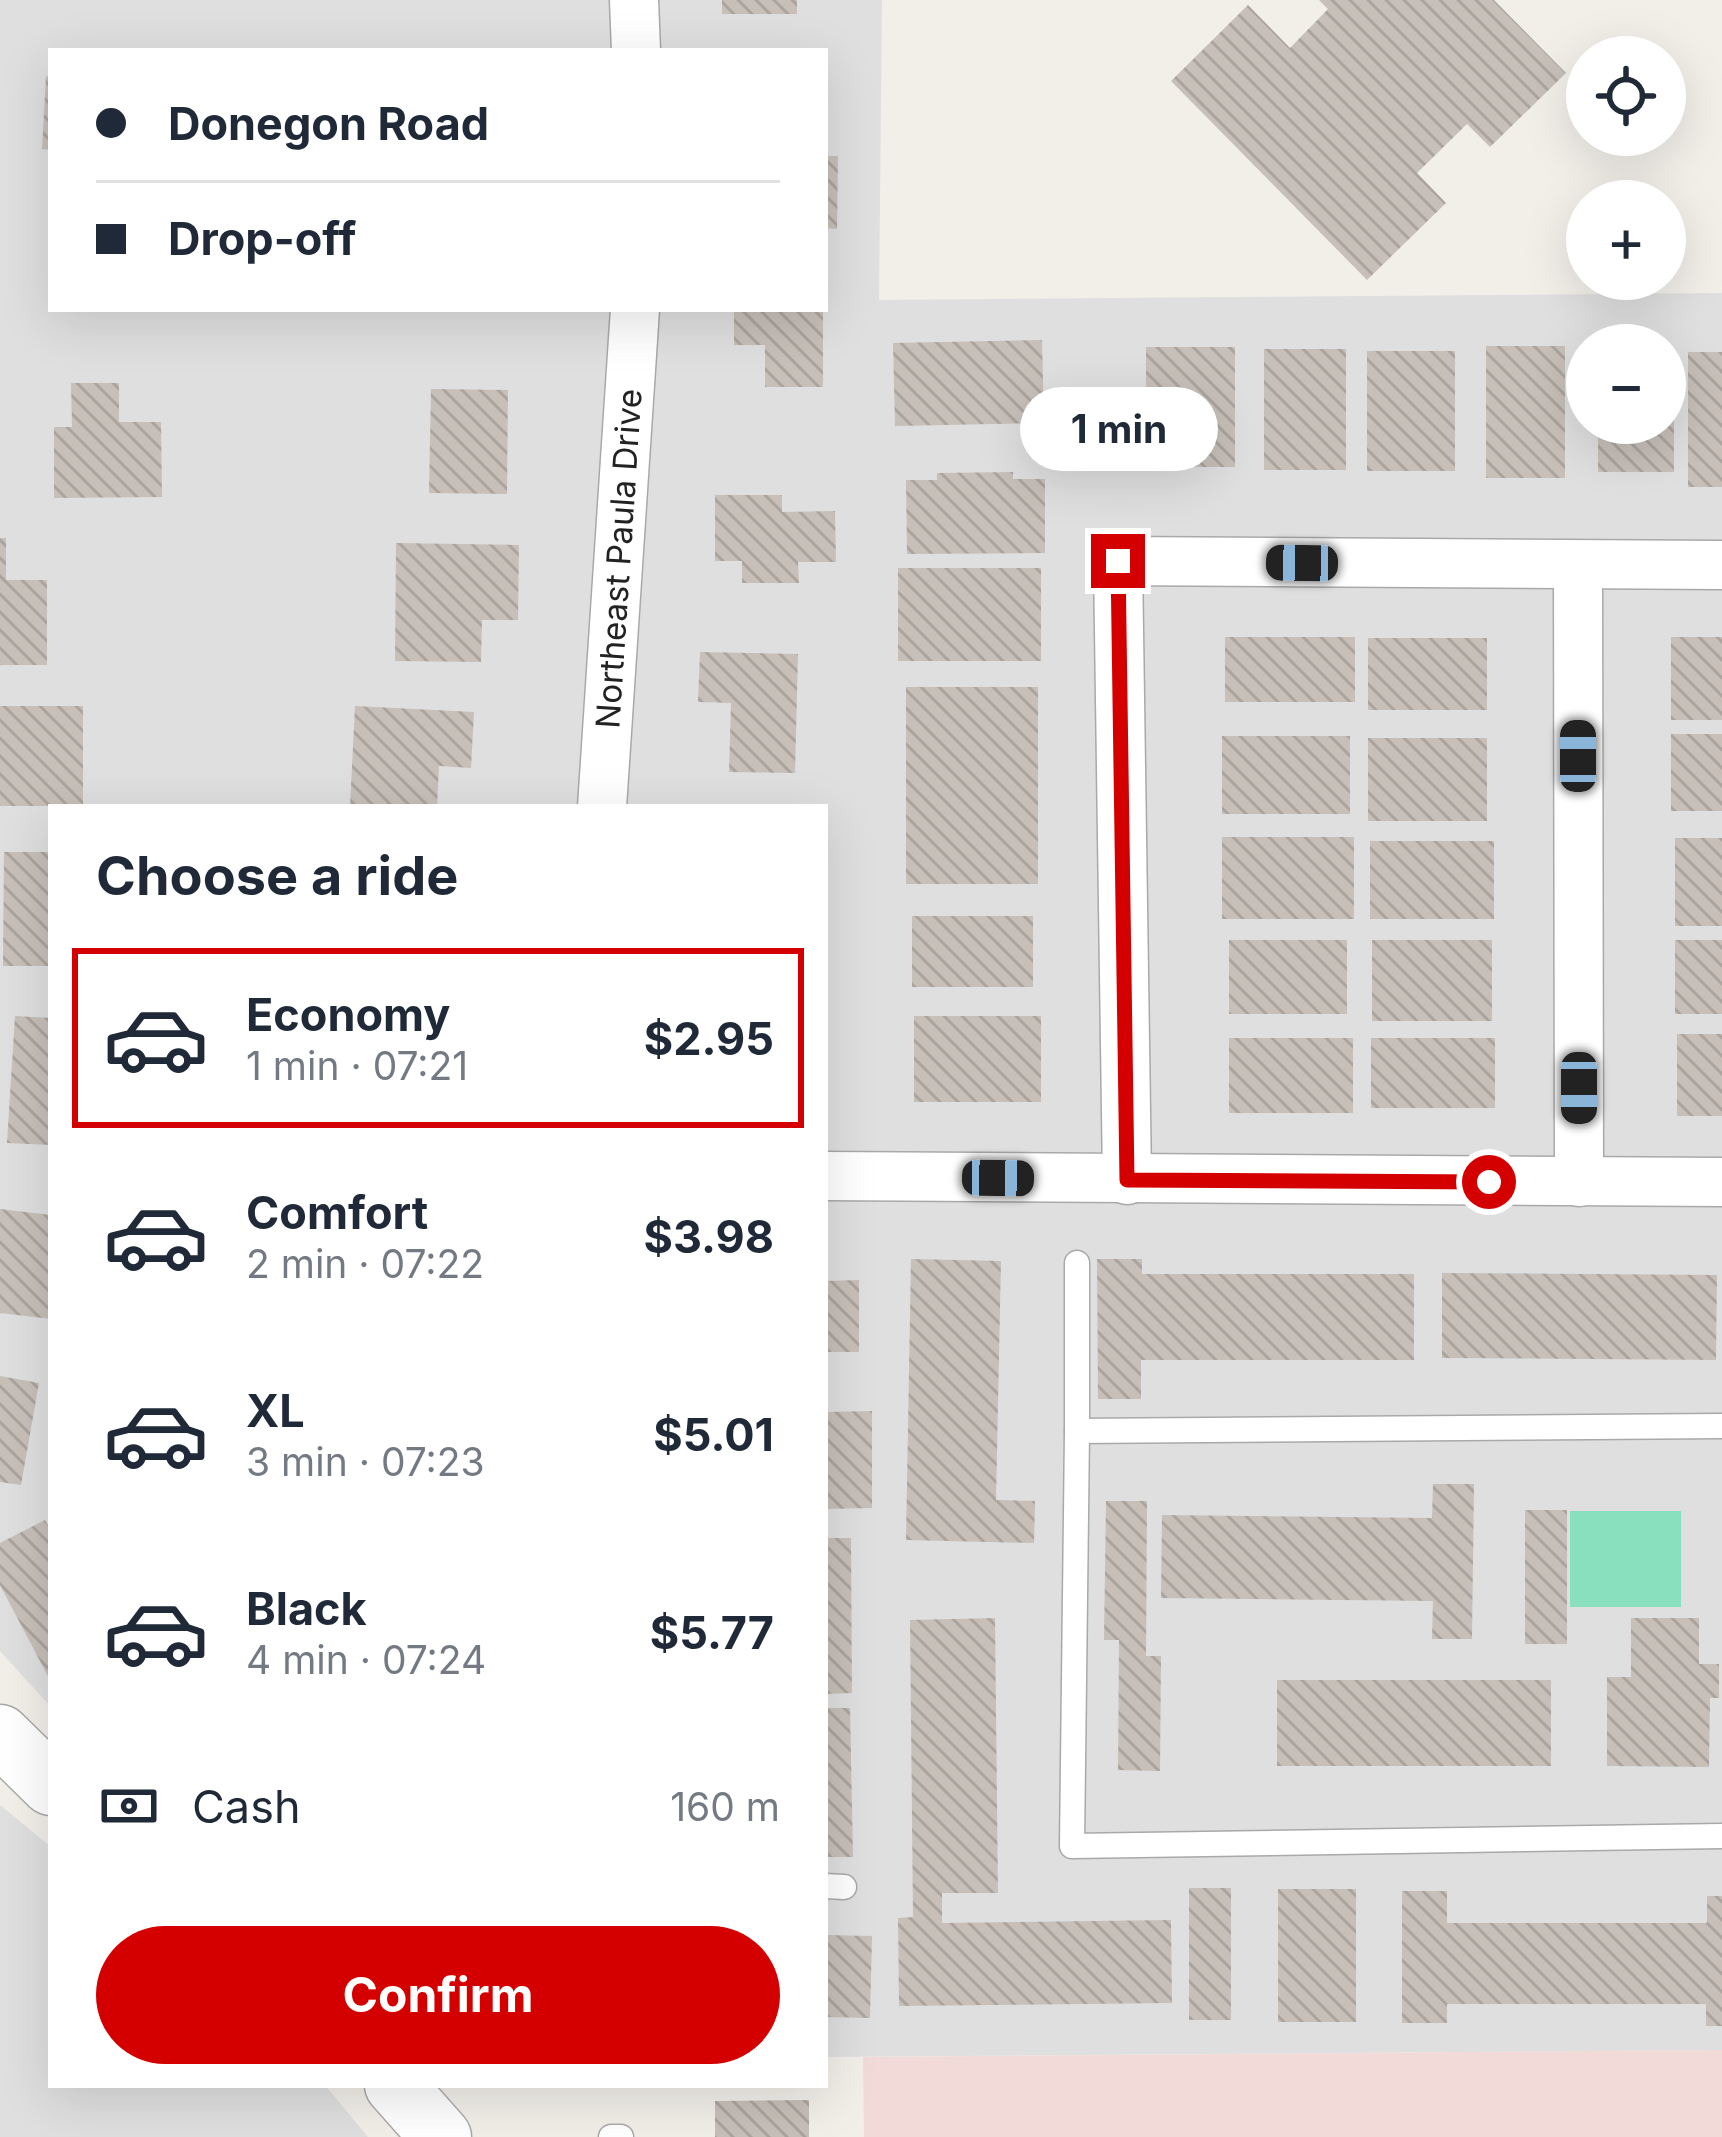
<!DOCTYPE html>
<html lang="en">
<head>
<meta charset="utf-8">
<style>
	:root { --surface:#fff; --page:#f2f2f3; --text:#1f2937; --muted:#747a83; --line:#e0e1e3; --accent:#d40000 }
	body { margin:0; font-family:Inter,sans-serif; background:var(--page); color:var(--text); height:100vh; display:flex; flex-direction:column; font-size:45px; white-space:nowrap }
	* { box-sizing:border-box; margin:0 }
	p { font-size:39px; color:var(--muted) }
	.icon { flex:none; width:66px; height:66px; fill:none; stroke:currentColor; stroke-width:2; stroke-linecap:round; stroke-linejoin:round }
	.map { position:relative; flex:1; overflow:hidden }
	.drawer { position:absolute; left:48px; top:804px; width:780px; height:1284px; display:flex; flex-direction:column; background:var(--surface); border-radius:0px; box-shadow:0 12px 48px #0002 }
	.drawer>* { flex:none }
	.guide { position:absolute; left:48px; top:48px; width:780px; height:264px; border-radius:0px; box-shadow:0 12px 48px #0002; display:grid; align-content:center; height:264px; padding:0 48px; background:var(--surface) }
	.fabs { position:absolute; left:1566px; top:36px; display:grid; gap:24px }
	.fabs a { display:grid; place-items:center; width:120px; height:120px; border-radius:50%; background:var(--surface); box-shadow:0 12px 48px #0002; font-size:60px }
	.end { position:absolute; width:54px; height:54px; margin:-27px; border:15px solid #d40000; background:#fff; box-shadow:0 0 0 6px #fff }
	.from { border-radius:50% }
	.bubble { position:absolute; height:84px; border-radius:42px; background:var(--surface); box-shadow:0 12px 48px #0002; font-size:39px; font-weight:700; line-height:84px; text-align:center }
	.car { position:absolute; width:36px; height:72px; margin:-36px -18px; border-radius:15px; box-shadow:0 0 9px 3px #0007; background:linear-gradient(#222 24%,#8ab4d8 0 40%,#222 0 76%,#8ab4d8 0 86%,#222 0) }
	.guide b { display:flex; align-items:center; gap:42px; height:114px; font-size:45px }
	.guide b+b { border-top:3px solid var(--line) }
	.guide i { width:30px; height:30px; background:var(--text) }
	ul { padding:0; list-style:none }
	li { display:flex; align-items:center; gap:36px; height:180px; margin:0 24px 18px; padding:0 24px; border:6px solid transparent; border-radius:0px }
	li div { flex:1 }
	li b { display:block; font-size:45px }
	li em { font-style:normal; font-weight:700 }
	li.on { border-color:var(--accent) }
	li>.icon { width:108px; height:108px; stroke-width:1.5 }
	h2 { padding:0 48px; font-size:54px; line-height:144px }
	.pay { display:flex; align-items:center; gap:30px; height:132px; padding:0 48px; font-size:45px }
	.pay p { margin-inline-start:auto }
	.action { display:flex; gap:24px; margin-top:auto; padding:24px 48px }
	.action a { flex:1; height:138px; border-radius:72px; background:var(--accent); color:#fff; font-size:48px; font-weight:700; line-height:138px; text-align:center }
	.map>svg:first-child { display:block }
	.residential { fill:#e0dfdf; fill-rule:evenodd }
	.commercial { fill:#f2dad9 }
	.pitch { fill:#88e0be }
	.building { fill:url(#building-back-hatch) }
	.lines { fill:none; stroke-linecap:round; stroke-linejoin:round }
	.service-casing { stroke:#a9a9a9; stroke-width:27 }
	.minor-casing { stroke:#a9a9a9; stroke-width:51 }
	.tertiary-casing { stroke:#a9a9a9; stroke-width:63 }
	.service { stroke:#fff; stroke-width:24 }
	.minor { stroke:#fff; stroke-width:48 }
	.tertiary { stroke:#fff; stroke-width:60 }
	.route { stroke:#d40000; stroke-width:15 }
	.labels { text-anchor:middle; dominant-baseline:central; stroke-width:9; stroke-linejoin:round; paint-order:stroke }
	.street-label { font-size:33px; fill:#222; stroke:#fff }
</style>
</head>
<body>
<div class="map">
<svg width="1722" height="2137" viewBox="0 0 1722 2137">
	<defs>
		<pattern id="building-back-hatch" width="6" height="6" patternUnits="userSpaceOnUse" patternTransform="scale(3)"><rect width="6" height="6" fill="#c7bfb8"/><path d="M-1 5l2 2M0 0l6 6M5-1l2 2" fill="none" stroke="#aba49e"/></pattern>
	</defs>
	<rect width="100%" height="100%" fill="#f2efe9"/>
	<g class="residential">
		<path d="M0 0H882L879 300 1722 293V2050L825 2057V807H51V1707L0 1651ZM51 51H825V309H51ZM1587 345H1665V423H1587Z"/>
		<path d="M0 1805 51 1847V2085H325L368 2137H0Z"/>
	</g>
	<path class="commercial" d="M1722 2050V2137H864L863 2057Z"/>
	<rect class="pitch" x="1570" y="1511" width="111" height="96"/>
	<g class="building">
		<rect x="722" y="0" width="75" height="14"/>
		<path d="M1319 0H1494L1566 73 1490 147 1467 124 1417 173 1446 203 1367 280 1171 81 1248 5 1290 48 1328 9Z"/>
		<path d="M46 76 51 77V150L42 149Z"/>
		<path d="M825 156H838L837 229 825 228Z"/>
		<path d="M734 309H823V387H765V345H734Z"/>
		<path d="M1042 340 1044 423 895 426 893 343Z"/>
		<rect x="1486" y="346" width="79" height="132"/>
		<rect x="1146" y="347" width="89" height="120"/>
		<rect x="1264" y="349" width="82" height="121"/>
		<path d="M1665 349H1674V472H1598V423H1665Z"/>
		<rect x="1367" y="351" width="88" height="120"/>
		<rect x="1688" y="352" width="34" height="135"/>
		<path d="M71 383H119V422H161L162 497 54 498V427H72Z"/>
		<path d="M431 389 508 390 507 494 429 493Z"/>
		<path d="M1013 472V479H1045V553L907 554 906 480H937V473Z"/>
		<path d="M715 495H782V512L835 511 836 562H798L799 583H742V561H715Z"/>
		<path d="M0 538H6V580H47V665H0Z"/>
		<path d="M396 543 519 545 518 620H482L481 662 395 661Z"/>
		<rect x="898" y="568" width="143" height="93"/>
		<rect x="1225" y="637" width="130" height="65"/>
		<rect x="1671" y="637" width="51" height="83"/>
		<rect x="1368" y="638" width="119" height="72"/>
		<path d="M700 652 798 654 795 773 729 772 731 703 698 702Z"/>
		<rect x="906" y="687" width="132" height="197"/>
		<rect x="0" y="706" width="83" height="100"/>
		<path d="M355 706 474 712 471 768 439 766 437 807H350Z"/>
		<rect x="1671" y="734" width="51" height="77"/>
		<rect x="1222" y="736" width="128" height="78"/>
		<rect x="1368" y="738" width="119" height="83"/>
		<rect x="1222" y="837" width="132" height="82"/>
		<rect x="1675" y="838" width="47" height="88"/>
		<rect x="1370" y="841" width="124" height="78"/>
		<path d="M4 852H51V966H3Z"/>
		<rect x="912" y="916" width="121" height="71"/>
		<rect x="1229" y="940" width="118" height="74"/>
		<rect x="1372" y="940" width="120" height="81"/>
		<rect x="1675" y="940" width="47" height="74"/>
		<path d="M15 1016 51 1018V1145L7 1143Z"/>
		<rect x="914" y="1016" width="127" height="86"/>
		<rect x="1677" y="1034" width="45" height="82"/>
		<rect x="1229" y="1038" width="124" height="75"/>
		<rect x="1371" y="1038" width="124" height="70"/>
		<path d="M0 1209 51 1215V1319L0 1313Z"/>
		<path d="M911 1259 1001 1261 996 1500 1035 1501 1034 1543 906 1540Z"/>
		<path d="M1097 1259H1142V1274H1414V1360H1141V1399H1098Z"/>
		<path d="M1442 1273 1717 1275 1716 1360 1442 1358Z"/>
		<path d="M859 1280V1352H825V1281Z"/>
		<path d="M0 1376 39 1383 21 1485 0 1482Z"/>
		<path d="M872 1411V1508L825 1509V1412Z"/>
		<path d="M1433 1484H1474L1472 1639H1432L1433 1601 1161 1598 1162 1515 1432 1518Z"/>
		<path d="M1106 1501H1147L1146 1656H1161L1160 1771 1118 1770 1119 1640H1104Z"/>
		<rect x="1525" y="1510" width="42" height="134"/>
		<path d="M45 1520 51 1531V1682L0 1585V1543Z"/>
		<path d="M825 1538H851L852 1693 825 1694Z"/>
		<path d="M995 1618 998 1893H942V1923L1171 1920 1172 2003 899 2006 898 1918 913 1917 910 1620Z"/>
		<path d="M1631 1618H1699V1664H1719V1698H1710L1709 1767 1607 1766V1677H1631Z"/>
		<rect x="1277" y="1680" width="274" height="86"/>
		<path d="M825 1708H850L853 1857H825Z"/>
		<rect x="1189" y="1888" width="42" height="132"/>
		<rect x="1278" y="1889" width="78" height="133"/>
		<path d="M1402 1891H1447V1923H1707V1896H1722V2026H1706V2004H1447V2023H1402Z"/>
		<path d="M825 1935 872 1936 870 2018 825 2017Z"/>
		<path d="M809 2100V2137H715V2101Z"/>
	</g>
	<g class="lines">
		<g class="service-casing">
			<g id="service">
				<path d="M1077 1263V1431L1722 1426"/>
				<path d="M1077 1431 1072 1846 1722 1836"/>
				<path d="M825 1886 844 1887"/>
				<path d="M611 2137H621"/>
			</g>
		</g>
		<g class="minor-casing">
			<g id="minor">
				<path d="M634 0 636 51"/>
				<path d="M1578 566 1579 1182"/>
				<path id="s1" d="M602 807 635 309"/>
				<path d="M825 1176 1722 1182"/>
				<path d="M1127 1180 1118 561 1722 565"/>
			</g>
		</g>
		<g class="tertiary-casing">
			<g id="tertiary">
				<path d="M0 1735 51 1785"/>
				<path d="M395 2085 441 2137"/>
			</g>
		</g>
		<use href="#service" class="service"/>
		<use href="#minor" class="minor"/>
		<use href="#tertiary" class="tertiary"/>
	</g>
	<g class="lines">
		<path class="route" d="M1118 561 1127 1180 1489 1182"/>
	</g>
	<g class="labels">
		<g class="street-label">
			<text stroke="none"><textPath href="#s1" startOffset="249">Northeast Paula Drive</textPath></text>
		</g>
	</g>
</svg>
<div class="fabs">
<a><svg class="icon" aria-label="locate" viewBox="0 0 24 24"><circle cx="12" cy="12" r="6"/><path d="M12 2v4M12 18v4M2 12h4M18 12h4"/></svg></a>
<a>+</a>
<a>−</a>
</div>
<i class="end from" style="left:1489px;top:1182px"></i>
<i class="end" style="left:1118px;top:561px"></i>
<div class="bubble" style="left:1020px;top:387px;width:198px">1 min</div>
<i class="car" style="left:1302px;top:563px;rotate:271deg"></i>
<i class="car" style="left:1578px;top:756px;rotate:0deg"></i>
<i class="car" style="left:1579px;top:1088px;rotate:180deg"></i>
<i class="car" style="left:998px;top:1178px;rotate:91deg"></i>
<div class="guide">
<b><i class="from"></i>Donegon Road</b>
<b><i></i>Drop-off</b>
</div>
<section class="drawer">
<h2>Choose a ride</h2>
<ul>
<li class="on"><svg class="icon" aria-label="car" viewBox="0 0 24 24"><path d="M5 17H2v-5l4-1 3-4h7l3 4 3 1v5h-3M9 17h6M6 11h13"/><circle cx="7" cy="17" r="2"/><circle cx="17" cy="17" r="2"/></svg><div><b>Economy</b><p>1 min · 07:21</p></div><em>$2.95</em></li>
<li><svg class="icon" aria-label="car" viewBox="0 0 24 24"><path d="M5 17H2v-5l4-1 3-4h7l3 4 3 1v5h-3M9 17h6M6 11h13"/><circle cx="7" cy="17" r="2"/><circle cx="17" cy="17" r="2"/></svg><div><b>Comfort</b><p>2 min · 07:22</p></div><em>$3.98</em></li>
<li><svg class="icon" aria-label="car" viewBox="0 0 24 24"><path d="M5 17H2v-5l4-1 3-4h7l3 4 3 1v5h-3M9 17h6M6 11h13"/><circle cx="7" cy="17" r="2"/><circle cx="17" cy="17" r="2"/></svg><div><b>XL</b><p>3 min · 07:23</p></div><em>$5.01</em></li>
<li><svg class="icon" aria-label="car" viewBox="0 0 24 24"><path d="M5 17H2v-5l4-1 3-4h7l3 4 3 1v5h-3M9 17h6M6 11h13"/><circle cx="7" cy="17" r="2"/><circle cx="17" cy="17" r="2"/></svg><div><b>Black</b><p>4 min · 07:24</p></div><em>$5.77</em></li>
</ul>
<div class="pay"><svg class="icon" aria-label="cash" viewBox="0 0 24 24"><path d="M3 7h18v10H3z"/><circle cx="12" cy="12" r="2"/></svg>Cash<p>160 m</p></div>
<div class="action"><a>Confirm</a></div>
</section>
</div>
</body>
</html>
